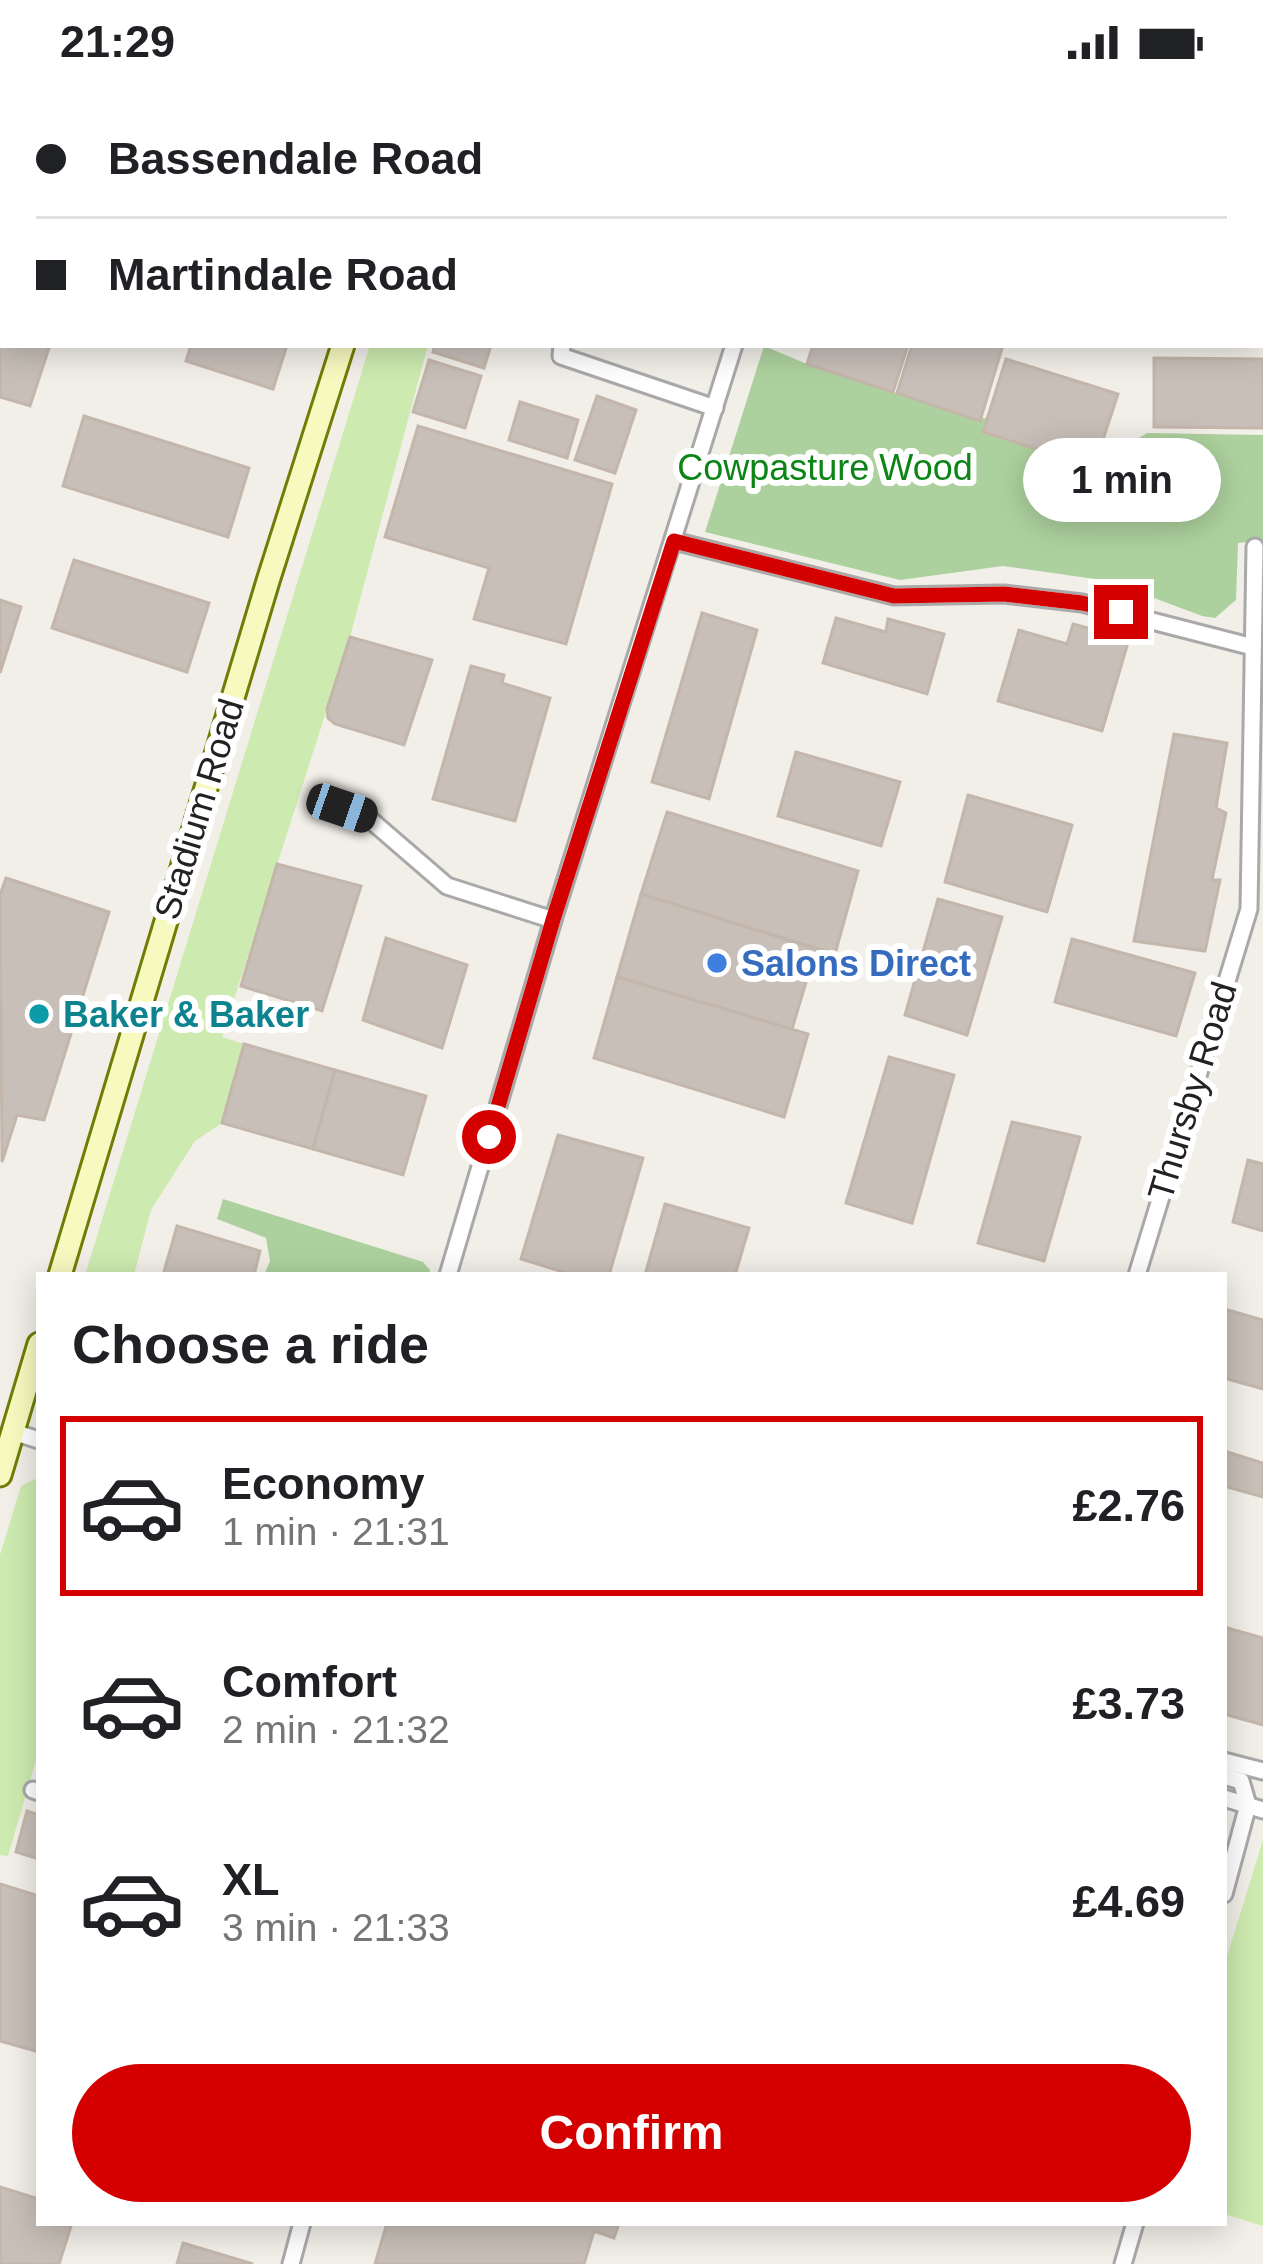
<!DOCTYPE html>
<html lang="en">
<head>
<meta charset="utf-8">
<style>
	:root { --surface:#fff; --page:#f2f2f2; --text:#202124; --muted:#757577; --line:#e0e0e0; --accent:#d40000 }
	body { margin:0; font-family:Helvetica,sans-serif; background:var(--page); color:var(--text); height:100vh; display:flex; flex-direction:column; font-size:45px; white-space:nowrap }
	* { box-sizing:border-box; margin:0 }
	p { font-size:39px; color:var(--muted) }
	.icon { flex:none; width:66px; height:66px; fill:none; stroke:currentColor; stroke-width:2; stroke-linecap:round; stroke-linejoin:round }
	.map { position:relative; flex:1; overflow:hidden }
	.panel { position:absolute; left:36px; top:1188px; width:1191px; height:954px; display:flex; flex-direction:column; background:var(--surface); border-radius:0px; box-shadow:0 6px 30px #0003 }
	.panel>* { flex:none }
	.guide { position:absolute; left:0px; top:0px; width:1263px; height:264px; box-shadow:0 6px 30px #0003; display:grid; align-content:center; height:264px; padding:0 36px; background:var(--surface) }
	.end { position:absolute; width:54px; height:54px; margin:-27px; border:15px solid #d40000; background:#fff; box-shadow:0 0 0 6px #fff }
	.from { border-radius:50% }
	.bubble { position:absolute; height:84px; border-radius:42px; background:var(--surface); box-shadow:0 6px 30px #0003; font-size:39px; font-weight:600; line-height:84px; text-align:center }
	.car { position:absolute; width:36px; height:72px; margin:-36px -18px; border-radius:15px; box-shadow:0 0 9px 3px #0007; background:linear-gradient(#222 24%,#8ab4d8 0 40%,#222 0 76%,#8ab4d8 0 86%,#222 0) }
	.guide b { display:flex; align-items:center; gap:42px; height:114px; font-size:45px }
	.guide b+b { border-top:3px solid var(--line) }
	.guide i { width:30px; height:30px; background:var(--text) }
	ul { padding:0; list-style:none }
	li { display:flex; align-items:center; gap:36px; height:180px; margin:0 24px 18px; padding:0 12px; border:6px solid transparent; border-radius:0px }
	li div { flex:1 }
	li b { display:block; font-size:45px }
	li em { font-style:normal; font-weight:600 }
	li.current { border-color:var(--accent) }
	li>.icon { width:108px; height:108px; stroke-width:1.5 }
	h2 { padding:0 36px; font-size:54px; line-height:144px }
	.action { display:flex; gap:24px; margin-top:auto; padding:24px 36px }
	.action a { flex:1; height:138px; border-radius:72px; background:var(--accent); color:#fff; font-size:48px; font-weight:600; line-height:138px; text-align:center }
	.status { display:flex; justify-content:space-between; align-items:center; height:84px; padding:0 60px; background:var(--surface); direction:ltr }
	.status svg { height:33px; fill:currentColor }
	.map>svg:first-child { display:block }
	.grass { fill:#cdebb0 }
	.forest { fill:#add19e }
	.building { fill:#c7bfb8; stroke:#c4b6ab; stroke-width:3 }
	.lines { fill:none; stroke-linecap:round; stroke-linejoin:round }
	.street-casing { stroke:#a9a9a9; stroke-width:21 }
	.secondary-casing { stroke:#707d05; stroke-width:27 }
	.street { stroke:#fff; stroke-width:15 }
	.secondary { stroke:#f7fabf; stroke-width:21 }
	.route { stroke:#d40000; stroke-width:15 }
	.shop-dot { fill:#3f7fe0; stroke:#fff; stroke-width:4.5 }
	.culture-dot { fill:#0f9aa8; stroke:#fff; stroke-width:4.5 }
	.labels { text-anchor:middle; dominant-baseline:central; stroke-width:12; stroke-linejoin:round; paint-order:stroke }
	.park-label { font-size:36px; fill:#0c8416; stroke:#fff }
	.street-label { font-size:36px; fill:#222; stroke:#fff }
	.shop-label { font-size:36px; font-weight:bold; fill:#366cbe; stroke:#fff; text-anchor:start }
	.culture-label { font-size:36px; font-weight:bold; fill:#0d838f; stroke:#fff; text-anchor:start }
</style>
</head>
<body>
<div class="status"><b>21:29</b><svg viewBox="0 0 49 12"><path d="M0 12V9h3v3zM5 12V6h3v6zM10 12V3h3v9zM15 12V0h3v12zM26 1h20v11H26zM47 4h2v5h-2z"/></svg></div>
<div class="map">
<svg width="1263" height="2180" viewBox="0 0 1263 2180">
	<rect width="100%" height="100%" fill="#f2efe9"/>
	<g class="grass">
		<path d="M370 261H428L350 553 222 953 244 960 222 1039 195 1057 151 1126 134 1191H85Z"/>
		<path d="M39 1393V1666L8 1772 0 1771V1471L21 1402Z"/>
		<path d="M1263 1756V2142L1224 2130V1882Z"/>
	</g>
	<g class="forest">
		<path d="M764 262 807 280 893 308 987 335 984 348 1094 383 1147 349 1263 351V456L1238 459 1236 516 1215 534 1202 532 1109 497 1003 482 900 496 705 448Z"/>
		<path d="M223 1115 423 1178 430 1186 429 1191H264L270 1177 266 1154 217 1135Z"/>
	</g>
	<g class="building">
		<path d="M0 57 3 58V221L0 220Z"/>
		<path d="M0 231 3 232V261H50L30 322 0 313Z"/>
		<path d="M191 261H287L273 305 186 277Z"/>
		<path d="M435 261H491L484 284 433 268Z"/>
		<path d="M813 261H908L893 308 807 280Z"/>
		<path d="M912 261H1003L980 337 897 309Z"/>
		<path d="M1154 274 1263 275V344L1154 343Z"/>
		<path d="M1006 275 1118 310 1094 383 983 348Z"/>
		<path d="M429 276 481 292 465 344 413 328Z"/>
		<path d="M597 312 636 326 615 389 575 376Z"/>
		<path d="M520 318 578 336 567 374 509 356Z"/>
		<path d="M84 332 249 384 228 453 63 402Z"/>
		<path d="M418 342 612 400 566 560 474 535 489 484 385 453Z"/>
		<path d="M74 476 209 519 187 588 52 544Z"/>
		<path d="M0 516 21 523 0 589Z"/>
		<path d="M702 529 757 546 709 715 652 698Z"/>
		<path d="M836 534 886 548 888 535 944 550 927 610 823 579Z"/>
		<path d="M1073 540 1129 555 1102 647 998 617 1019 546 1067 560Z"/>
		<path d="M350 553 432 576 404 661 335 640 328 634 327 625Z"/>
		<path d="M471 582 504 591 502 599 550 614 515 737 433 715Z"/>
		<path d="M1174 650 1227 659 1216 724 1226 729 1212 796H1220L1205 867 1134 857Z"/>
		<path d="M796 668 900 698 881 762 778 732Z"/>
		<path d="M968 711 1072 741 1047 828 945 798Z"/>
		<path d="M667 728 858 787 835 870 641 810Z"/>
		<path d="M277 780 361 802 322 927 241 902Z"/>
		<path d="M6 794 109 828 44 1036 17 1031 2 1078 0 811Z"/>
		<path d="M641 810 816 865 792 945 617 893Z"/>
		<path d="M938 815 1002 833 967 951 905 931Z"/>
		<path d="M386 854 467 881 442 964 363 936Z"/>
		<path d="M1072 855 1195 889 1176 952 1055 918Z"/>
		<path d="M617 893 808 950 784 1033 594 974Z"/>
		<path d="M244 960 335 986 313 1065 222 1039Z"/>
		<path d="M889 973 954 991 912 1139 846 1119Z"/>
		<path d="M335 986 426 1012 403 1091 313 1065Z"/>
		<path d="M1012 1038 1080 1053 1044 1177 978 1159Z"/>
		<path d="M558 1051 643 1074 609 1191H573L521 1175Z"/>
		<path d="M1248 1076 1263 1080V1147L1233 1138Z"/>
		<path d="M665 1120 749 1144 735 1191H645Z"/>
		<path d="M177 1142 260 1167 254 1191H163Z"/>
		<path d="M1224 1225 1263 1236V1305L1224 1294Z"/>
		<path d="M1224 1367 1263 1379V1413L1224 1402Z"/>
		<path d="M1224 1543 1263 1554V1641L1224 1630Z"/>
		<path d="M27 1727 39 1731V1775L16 1768Z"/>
		<path d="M0 1800 39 1812V1968L0 1957Z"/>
		<path d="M0 2103 39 2115V2139H72L59 2180H0Z"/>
		<path d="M387 2139H619L614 2154 594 2147 584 2180H375Z"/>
		<path d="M183 2159 253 2180H177Z"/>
	</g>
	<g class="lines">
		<g class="street-casing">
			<g id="street">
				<path d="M53 0 62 3"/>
				<path d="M814 3 815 0"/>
				<path d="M562 261 561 272 715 324"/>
				<path d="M674 457 894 512 1004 510 1082 519 1253 563"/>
				<path d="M318 715 366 732 447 802 553 836"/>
				<path d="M448 1191 553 836 734 261"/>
				<path d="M1137 1191 1249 825 1255 463"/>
				<path d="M13 1348 39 1356"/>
				<path d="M1224 1677 1263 1687"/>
				<path d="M1224 1692 1241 1697 1248 1721"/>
				<path d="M33 1706 39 1708"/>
				<path d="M1224 1714 1263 1726"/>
				<path d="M1224 1810 1248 1721"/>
				<path d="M291 2180 302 2139"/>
				<path d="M1123 2180 1135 2139"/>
			</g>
		</g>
		<g class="secondary-casing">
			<g id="secondary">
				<path d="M424 3 425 0"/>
				<path d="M60 1191 268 497 343 261"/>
				<path d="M0 1391 39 1260"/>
			</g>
		</g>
		<use href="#street" class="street"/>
		<use href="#secondary" class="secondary"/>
	</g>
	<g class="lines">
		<path class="route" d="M489 1053 553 836 674 457 894 512 1004 510 1082 519 1121 528"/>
	</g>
	<circle class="shop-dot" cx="717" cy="879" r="12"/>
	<circle class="culture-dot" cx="39" cy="930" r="12"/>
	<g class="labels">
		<g class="park-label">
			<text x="825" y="383">Cowpasture Wood</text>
		</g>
		<g class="street-label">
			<text transform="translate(199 725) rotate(-73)">Stadium Road</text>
			<text transform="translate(1192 1007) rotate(-73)">Thursby Road</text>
		</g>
		<g class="shop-label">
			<text x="741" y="879">Salons Direct</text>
		</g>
		<g class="culture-label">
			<text x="63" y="930">Baker &amp; Baker</text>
		</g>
	</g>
</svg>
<i class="end from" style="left:489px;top:1053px"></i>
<i class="end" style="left:1121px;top:528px"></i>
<div class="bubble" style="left:1023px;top:354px;width:198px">1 min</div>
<i class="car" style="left:342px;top:724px;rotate:109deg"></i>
<div class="guide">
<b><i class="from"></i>Bassendale Road</b>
<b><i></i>Martindale Road</b>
</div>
<section class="panel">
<h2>Choose a ride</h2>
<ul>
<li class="current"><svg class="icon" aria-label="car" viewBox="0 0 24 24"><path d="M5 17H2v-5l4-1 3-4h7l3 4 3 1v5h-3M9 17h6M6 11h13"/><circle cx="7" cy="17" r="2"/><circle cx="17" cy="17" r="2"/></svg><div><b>Economy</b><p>1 min · 21:31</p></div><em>£2.76</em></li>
<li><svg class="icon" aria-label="car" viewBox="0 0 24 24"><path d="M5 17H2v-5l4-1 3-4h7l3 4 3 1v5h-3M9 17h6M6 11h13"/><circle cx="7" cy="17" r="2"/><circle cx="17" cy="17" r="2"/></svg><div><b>Comfort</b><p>2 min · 21:32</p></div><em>£3.73</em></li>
<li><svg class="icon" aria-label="car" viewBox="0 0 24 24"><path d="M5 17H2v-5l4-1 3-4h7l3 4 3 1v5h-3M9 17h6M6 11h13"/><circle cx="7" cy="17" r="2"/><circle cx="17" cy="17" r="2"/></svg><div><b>XL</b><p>3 min · 21:33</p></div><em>£4.69</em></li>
</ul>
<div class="action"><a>Confirm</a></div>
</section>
</div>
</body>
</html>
